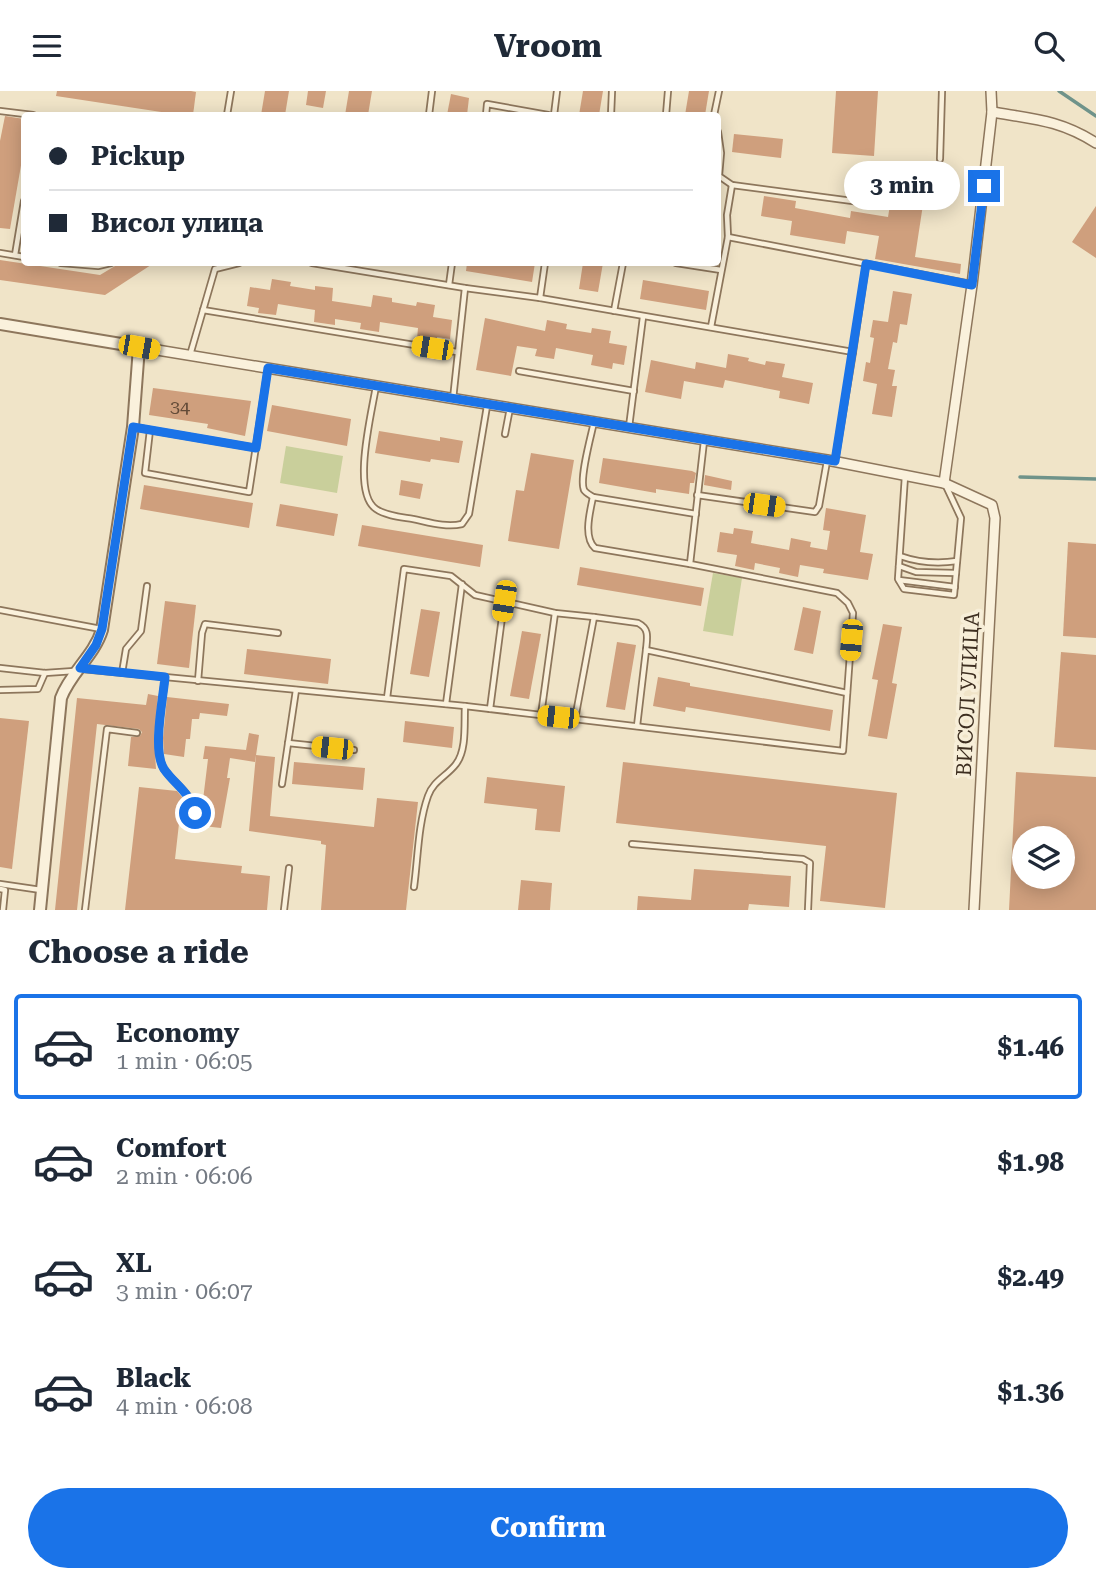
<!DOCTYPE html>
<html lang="en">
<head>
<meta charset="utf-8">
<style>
	:root { --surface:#fff; --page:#f2f2f3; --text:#1f2937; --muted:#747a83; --line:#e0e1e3; --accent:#1a73e8 }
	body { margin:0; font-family:"Roboto Serif",serif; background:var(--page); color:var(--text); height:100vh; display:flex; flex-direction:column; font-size:26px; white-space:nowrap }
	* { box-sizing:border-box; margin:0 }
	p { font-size:23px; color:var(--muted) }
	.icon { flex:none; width:38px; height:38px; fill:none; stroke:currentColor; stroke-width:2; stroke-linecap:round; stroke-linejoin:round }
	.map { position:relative; height:819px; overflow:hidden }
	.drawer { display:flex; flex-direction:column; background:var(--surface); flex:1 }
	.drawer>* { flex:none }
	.guide { position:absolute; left:21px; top:21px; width:700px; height:154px; border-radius:7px; box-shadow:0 4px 18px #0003; display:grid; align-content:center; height:154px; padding:0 28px; background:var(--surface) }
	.buttons { position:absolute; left:1012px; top:735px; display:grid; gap:14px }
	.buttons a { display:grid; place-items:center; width:63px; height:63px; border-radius:50%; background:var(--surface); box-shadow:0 4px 18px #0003; font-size:35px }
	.end { position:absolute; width:32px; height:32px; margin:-16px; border:9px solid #1a73e8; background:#fff; box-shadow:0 0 0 4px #fff }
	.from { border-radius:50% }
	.bubble { position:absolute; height:49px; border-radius:24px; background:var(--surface); box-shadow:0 4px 18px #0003; font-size:23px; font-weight:700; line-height:49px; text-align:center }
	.car { position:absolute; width:21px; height:42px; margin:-21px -10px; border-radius:9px; box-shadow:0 0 5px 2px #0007; background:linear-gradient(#f5c518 24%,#345 0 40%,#f5c518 0 76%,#345 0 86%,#f5c518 0) }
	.guide b { display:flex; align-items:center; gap:24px; height:66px; font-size:26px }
	.guide b+b { border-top:2px solid var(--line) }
	.guide i { width:18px; height:18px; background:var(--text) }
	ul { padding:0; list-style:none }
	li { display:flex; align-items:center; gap:21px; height:105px; margin:0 14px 10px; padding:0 14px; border:4px solid transparent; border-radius:7px }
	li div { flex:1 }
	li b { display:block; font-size:26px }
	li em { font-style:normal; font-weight:700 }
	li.active { border-color:var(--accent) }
	li>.icon { width:63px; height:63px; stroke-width:1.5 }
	h2 { padding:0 28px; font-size:32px; line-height:84px }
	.cta { display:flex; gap:14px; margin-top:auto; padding:14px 28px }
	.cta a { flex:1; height:80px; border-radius:42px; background:var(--accent); color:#fff; font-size:28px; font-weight:700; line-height:80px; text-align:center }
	header { display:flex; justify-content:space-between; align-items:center; height:91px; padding:0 28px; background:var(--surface); font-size:32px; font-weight:700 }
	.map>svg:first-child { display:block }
	.green { fill:#c9cf9b }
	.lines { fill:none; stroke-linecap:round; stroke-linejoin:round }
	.stream { stroke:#6f938a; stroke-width:3.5 }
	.building { fill:#cf9f7d; fill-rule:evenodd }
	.service-casing { stroke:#8d765c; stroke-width:8 }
	.minor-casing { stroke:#8d765c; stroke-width:12 }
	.tertiary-casing { stroke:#8d765c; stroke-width:14 }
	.service { stroke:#faf1dc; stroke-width:4.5 }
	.minor { stroke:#faf1dc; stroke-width:9 }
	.tertiary { stroke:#faf1dc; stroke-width:10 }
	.route { stroke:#1a73e8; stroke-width:9 }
	.labels { text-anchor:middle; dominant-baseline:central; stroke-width:7; stroke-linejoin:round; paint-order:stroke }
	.number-label { font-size:18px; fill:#624a37 }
	.street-label { font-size:21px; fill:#3d2e20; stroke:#f7eed8 }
</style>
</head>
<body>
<header><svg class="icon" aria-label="menu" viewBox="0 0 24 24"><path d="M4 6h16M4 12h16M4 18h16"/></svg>Vroom<svg class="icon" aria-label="search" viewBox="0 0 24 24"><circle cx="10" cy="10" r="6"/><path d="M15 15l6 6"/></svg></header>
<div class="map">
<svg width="1096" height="819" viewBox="0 0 1096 819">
	<rect width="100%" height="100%" fill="#f0e4c8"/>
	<g class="green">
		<path d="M286 355 343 365 337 402 280 392Z"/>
		<path d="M713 482 742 487 733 545 703 540Z"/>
	</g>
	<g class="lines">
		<g class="stream">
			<path d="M1059 0 1096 25"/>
			<path d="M1020 386 1096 388"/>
		</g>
	</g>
	<g class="building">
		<path d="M57 0H191L196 1 193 24H181L56 5Z"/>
		<path d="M265 0H289L285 24H261Z"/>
		<path d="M308 0H326L323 17 306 14Z"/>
		<path d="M349 0H372L368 24H345Z"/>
		<path d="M583 0H603L599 24H579Z"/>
		<path d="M689 0H709L705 24H685Z"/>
		<path d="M836 0H878L874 65 832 62Z"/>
		<path d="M451 3 469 7 467 24H447Z"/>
		<path d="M5 25 24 28V57L10 138 0 137V50Z"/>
		<path d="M734 43 783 48 781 67 732 61Z"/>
		<path d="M908 93 946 100 945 111 924 107 915 166 961 173 960 183 875 168 879 145 847 140 845 153 790 144 792 130 761 125 764 105 796 110 795 117 850 127 851 120 888 126 890 114 902 116 904 114Z"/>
		<path d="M1096 115V167L1072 151Z"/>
		<path d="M0 169 100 184 120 172H154L105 204 0 189Z"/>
		<path d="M467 172H535L532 191 466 180Z"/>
		<path d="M583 172H603L598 201 579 198Z"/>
		<path d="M272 188 291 191 290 195 315 199V195L333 197 332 210 371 216 373 204 392 207V211L416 215 417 211 435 214 433 226 452 229 450 248 437 246 436 251 417 248 418 237 380 231 379 241 360 238 361 232 335 228V234L314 231 315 219 278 213 276 224 258 222 259 217 247 215 250 196 270 199Z"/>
		<path d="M643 189 709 200 706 219 640 208Z"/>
		<path d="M893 200 912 203 907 234 900 233 897 252 893 251 888 278 895 279 892 295H897L892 326 872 323 877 293 863 290 866 271 870 272 874 247 870 246 873 229 888 231Z"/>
		<path d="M485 227 545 240 547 229 567 233 566 238 591 242 592 237 611 240 609 252 627 255 624 274 613 272 612 278 591 274 593 264 556 257 554 268 535 265 537 258 517 255 511 285 476 279Z"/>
		<path d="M728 263 749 267 748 270 765 274 766 270 785 273 782 286 813 292 809 313 779 307 780 300 725 289 723 297 684 290 681 308 645 301 651 269 695 278 696 271 726 277Z"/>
		<path d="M153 297 251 310 245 345 207 337 208 333 149 324Z"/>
		<path d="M272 314 351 328 347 355 267 340Z"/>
		<path d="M379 340 440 350V346L463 350 459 372 431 368 430 371 375 362Z"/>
		<path d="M531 362 574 369 559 458 508 450 516 399 524 400Z"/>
		<path d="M603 367 692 380 696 382 694 392H690L689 403 656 398V402L599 392Z"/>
		<path d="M705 384 732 390 731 399 704 394Z"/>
		<path d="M401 389 423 393 420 408 399 404Z"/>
		<path d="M144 394 253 412 249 437 140 418Z"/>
		<path d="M280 413 338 423 334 445 276 435Z"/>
		<path d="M826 417 866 424 860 461 873 463 868 489 823 482 824 478 800 474 798 486 779 482 780 477 755 472 754 479 735 475 737 464 717 461 720 441 733 443 734 437 753 440 751 452 789 459 791 447 811 451 810 456 827 459 830 440 823 439Z"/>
		<path d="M362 434 483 454 480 476 358 455Z"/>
		<path d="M1068 451 1096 453V547L1063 545Z"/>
		<path d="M580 476 704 497 701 515 577 494Z"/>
		<path d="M165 510 196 514 189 577 157 573Z"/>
		<path d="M803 516 821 520 813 563 794 559Z"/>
		<path d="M421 518 440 521 429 586 410 583Z"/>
		<path d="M883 533 902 536 892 592 897 593 887 648 868 645 878 589 872 588Z"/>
		<path d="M522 540 541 543 529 608 510 605Z"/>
		<path d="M617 551 636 554 625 619 606 616Z"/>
		<path d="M247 558 331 568 328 593 244 583Z"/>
		<path d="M1061 561 1096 564V659L1054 656Z"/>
		<path d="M658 586 690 592V595L833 619 830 640 686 616 685 621 653 615Z"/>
		<path d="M148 603 158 605 154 646 156 678 128 675 131 646 140 645 142 641 139 638 97 633 77 819H55L77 607 146 614Z"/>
		<path d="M167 606 229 613 227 625 200 622 199 628H192L190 648H186L184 666 164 663 163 647Z"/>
		<path d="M0 627 29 630 12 778 0 776Z"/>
		<path d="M405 630 454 636 452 657 403 651Z"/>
		<path d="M249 642 259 644 255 671 230 667 227 687H230L221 737 203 735 206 709H203L208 668H203L205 655 246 659Z"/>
		<path d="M256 664 275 666 270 725 374 736 377 707 418 711 406 819H321L326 754 321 753V750L249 740Z"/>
		<path d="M294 671 365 677 363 699 292 693Z"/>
		<path d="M623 671 897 702 885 817 820 810 826 755 616 732Z"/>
		<path d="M1016 681 1096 686V819H1009ZM1024 747H1062V786H1024Z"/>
		<path d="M487 686 565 695 560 741 535 739 537 718 484 712Z"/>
		<path d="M139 696 177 700 182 706 175 768 242 775 241 782 270 785 267 819H125Z"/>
		<path d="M694 778 791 785 789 816 749 813 748 819H637L638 805 691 809Z"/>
		<path d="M521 789 552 792 550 819H518Z"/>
	</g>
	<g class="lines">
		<g class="service-casing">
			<g id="service">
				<path d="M0 20 33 24"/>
				<path d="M227 24 231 0"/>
				<path d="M429 24 432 0"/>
				<path d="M486 24 487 13 548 24"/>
				<path d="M554 24 557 0"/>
				<path d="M611 24 612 0"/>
				<path d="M666 24 668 0"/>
				<path d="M714 24 719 0"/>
				<path d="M718 41 721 62 719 85 732 94 875 113"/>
				<path d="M940 68 942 0"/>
				<path d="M728 146 971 193"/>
				<path d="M0 162 24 166"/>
				<path d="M15 164 24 110"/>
				<path d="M61 172 98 175 111 172"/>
				<path d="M312 172 465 197 540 207 853 261 866 173"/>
				<path d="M676 172 721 179"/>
				<path d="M449 194 452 172"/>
				<path d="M540 207 545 172"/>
				<path d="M203 219 457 261"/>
				<path d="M614 220 623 172"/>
				<path d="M711 236 728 146 727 124 732 94"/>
				<path d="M190 264 215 178 239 172"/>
				<path d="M519 280 634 300"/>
				<path d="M376 295C372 321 351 401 376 418 386 425 401 426 413 428 428 431 446 437 462 433L469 423 487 315"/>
				<path d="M453 308 465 197"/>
				<path d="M594 331C591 345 579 388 584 399 586 402 590 404 593 406L696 423"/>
				<path d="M134 336 150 339 145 382 249 401 268 277"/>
				<path d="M629 336 643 226"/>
				<path d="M150 339 256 357"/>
				<path d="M505 343 510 317"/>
				<path d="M835 370 853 261"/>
				<path d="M905 385 898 488 904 498 954 504 961 427 946 395"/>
				<path d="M697 404 815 421 819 415 827 370"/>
				<path d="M593 406C590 421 583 446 595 457L690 473"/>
				<path d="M900 465C920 472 937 473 957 470"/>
				<path d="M899 475 916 481 956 482"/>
				<path d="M899 489 955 496"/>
				<path d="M0 519 101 538"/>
				<path d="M0 577 45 582 74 580"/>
				<path d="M82 578 465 615 843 660 853 522 848 512 837 502 690 473 704 350"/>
				<path d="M122 582 126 558 141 540 147 495"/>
				<path d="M165 586C163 609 152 659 164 678 175 694 191 701 195 721"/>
				<path d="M198 590 202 542 205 533 278 542"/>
				<path d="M0 599 38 598 45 582"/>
				<path d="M387 607 404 478 451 485 475 504 555 522 594 526"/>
				<path d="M446 613 462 493"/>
				<path d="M490 618 504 511"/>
				<path d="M541 624 555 522"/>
				<path d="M575 628 594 526 638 532C650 538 647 547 646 559"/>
				<path d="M637 635 646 559 847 602"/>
				<path d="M288 652 354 659"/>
				<path d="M282 693 296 599"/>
				<path d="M632 753 803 768 810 772 808 819"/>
				<path d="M0 793 41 799"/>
				<path d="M414 796C418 767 418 733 428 705 433 690 447 685 456 673 467 659 464 632 465 615"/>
				<path d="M0 798 5 799 3 819"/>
				<path d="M85 819 107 638 137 642"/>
				<path d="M284 819 289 777"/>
			</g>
		</g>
		<g class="minor-casing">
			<g id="minor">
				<path d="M992 21C1033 28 1060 29 1096 52"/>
				<path d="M139 256 827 369 944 392 992 414 995 427 974 819"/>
				<path d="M944 392 972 194 992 21 991 0"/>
			</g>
		</g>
		<g class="tertiary-casing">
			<path id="tertiary" d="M0 233 139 256 133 336 102 539C94 565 70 582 61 607L40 819"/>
		</g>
		<use href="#service" class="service"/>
		<use href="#minor" class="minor"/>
		<use href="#tertiary" class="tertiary"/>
	</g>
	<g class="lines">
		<path class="route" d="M195 722C190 701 175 694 164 678 152 659 163 609 165 586L80 577 96 554 102 538 133 336 256 357 268 277 835 370 866 173 972 194 984 95"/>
	</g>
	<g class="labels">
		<g class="number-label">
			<text x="180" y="315">34</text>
		</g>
		<g class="street-label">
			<text transform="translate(968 603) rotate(-87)">ВИСОЛ УЛИЦА</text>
		</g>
	</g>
</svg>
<div class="buttons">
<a><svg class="icon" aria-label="layers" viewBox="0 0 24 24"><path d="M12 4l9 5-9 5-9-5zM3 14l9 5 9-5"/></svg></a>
</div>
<i class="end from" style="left:195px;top:722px"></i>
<i class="end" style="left:984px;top:95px"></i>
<div class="bubble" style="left:844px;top:70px;width:116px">3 min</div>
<i class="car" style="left:139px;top:256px;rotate:100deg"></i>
<i class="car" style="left:432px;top:257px;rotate:279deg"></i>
<i class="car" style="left:764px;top:414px;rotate:98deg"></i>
<i class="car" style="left:504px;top:510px;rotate:189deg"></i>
<i class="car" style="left:851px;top:549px;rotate:185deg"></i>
<i class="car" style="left:558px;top:626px;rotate:276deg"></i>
<i class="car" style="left:332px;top:657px;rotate:276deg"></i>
<div class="guide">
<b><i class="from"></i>Pickup</b>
<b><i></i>Висол улица</b>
</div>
</div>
<section class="drawer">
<h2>Choose a ride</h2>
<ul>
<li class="active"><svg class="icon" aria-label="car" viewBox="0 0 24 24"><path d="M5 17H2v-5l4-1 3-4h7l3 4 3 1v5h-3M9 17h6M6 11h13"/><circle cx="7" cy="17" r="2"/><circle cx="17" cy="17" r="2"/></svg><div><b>Economy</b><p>1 min · 06:05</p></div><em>$1.46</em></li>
<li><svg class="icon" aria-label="car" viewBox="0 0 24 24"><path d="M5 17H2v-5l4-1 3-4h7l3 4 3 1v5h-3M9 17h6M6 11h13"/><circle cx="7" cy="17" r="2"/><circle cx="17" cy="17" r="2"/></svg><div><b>Comfort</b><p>2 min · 06:06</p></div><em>$1.98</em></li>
<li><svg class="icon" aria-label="car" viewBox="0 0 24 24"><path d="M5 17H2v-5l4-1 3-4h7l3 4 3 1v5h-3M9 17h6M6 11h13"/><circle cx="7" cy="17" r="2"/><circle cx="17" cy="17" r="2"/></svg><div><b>XL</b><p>3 min · 06:07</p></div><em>$2.49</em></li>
<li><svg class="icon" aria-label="car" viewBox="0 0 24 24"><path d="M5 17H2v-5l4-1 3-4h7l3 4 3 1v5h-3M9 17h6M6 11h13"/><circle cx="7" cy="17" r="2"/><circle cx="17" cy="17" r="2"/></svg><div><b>Black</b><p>4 min · 06:08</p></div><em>$1.36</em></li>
</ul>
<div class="cta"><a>Confirm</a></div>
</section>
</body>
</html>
